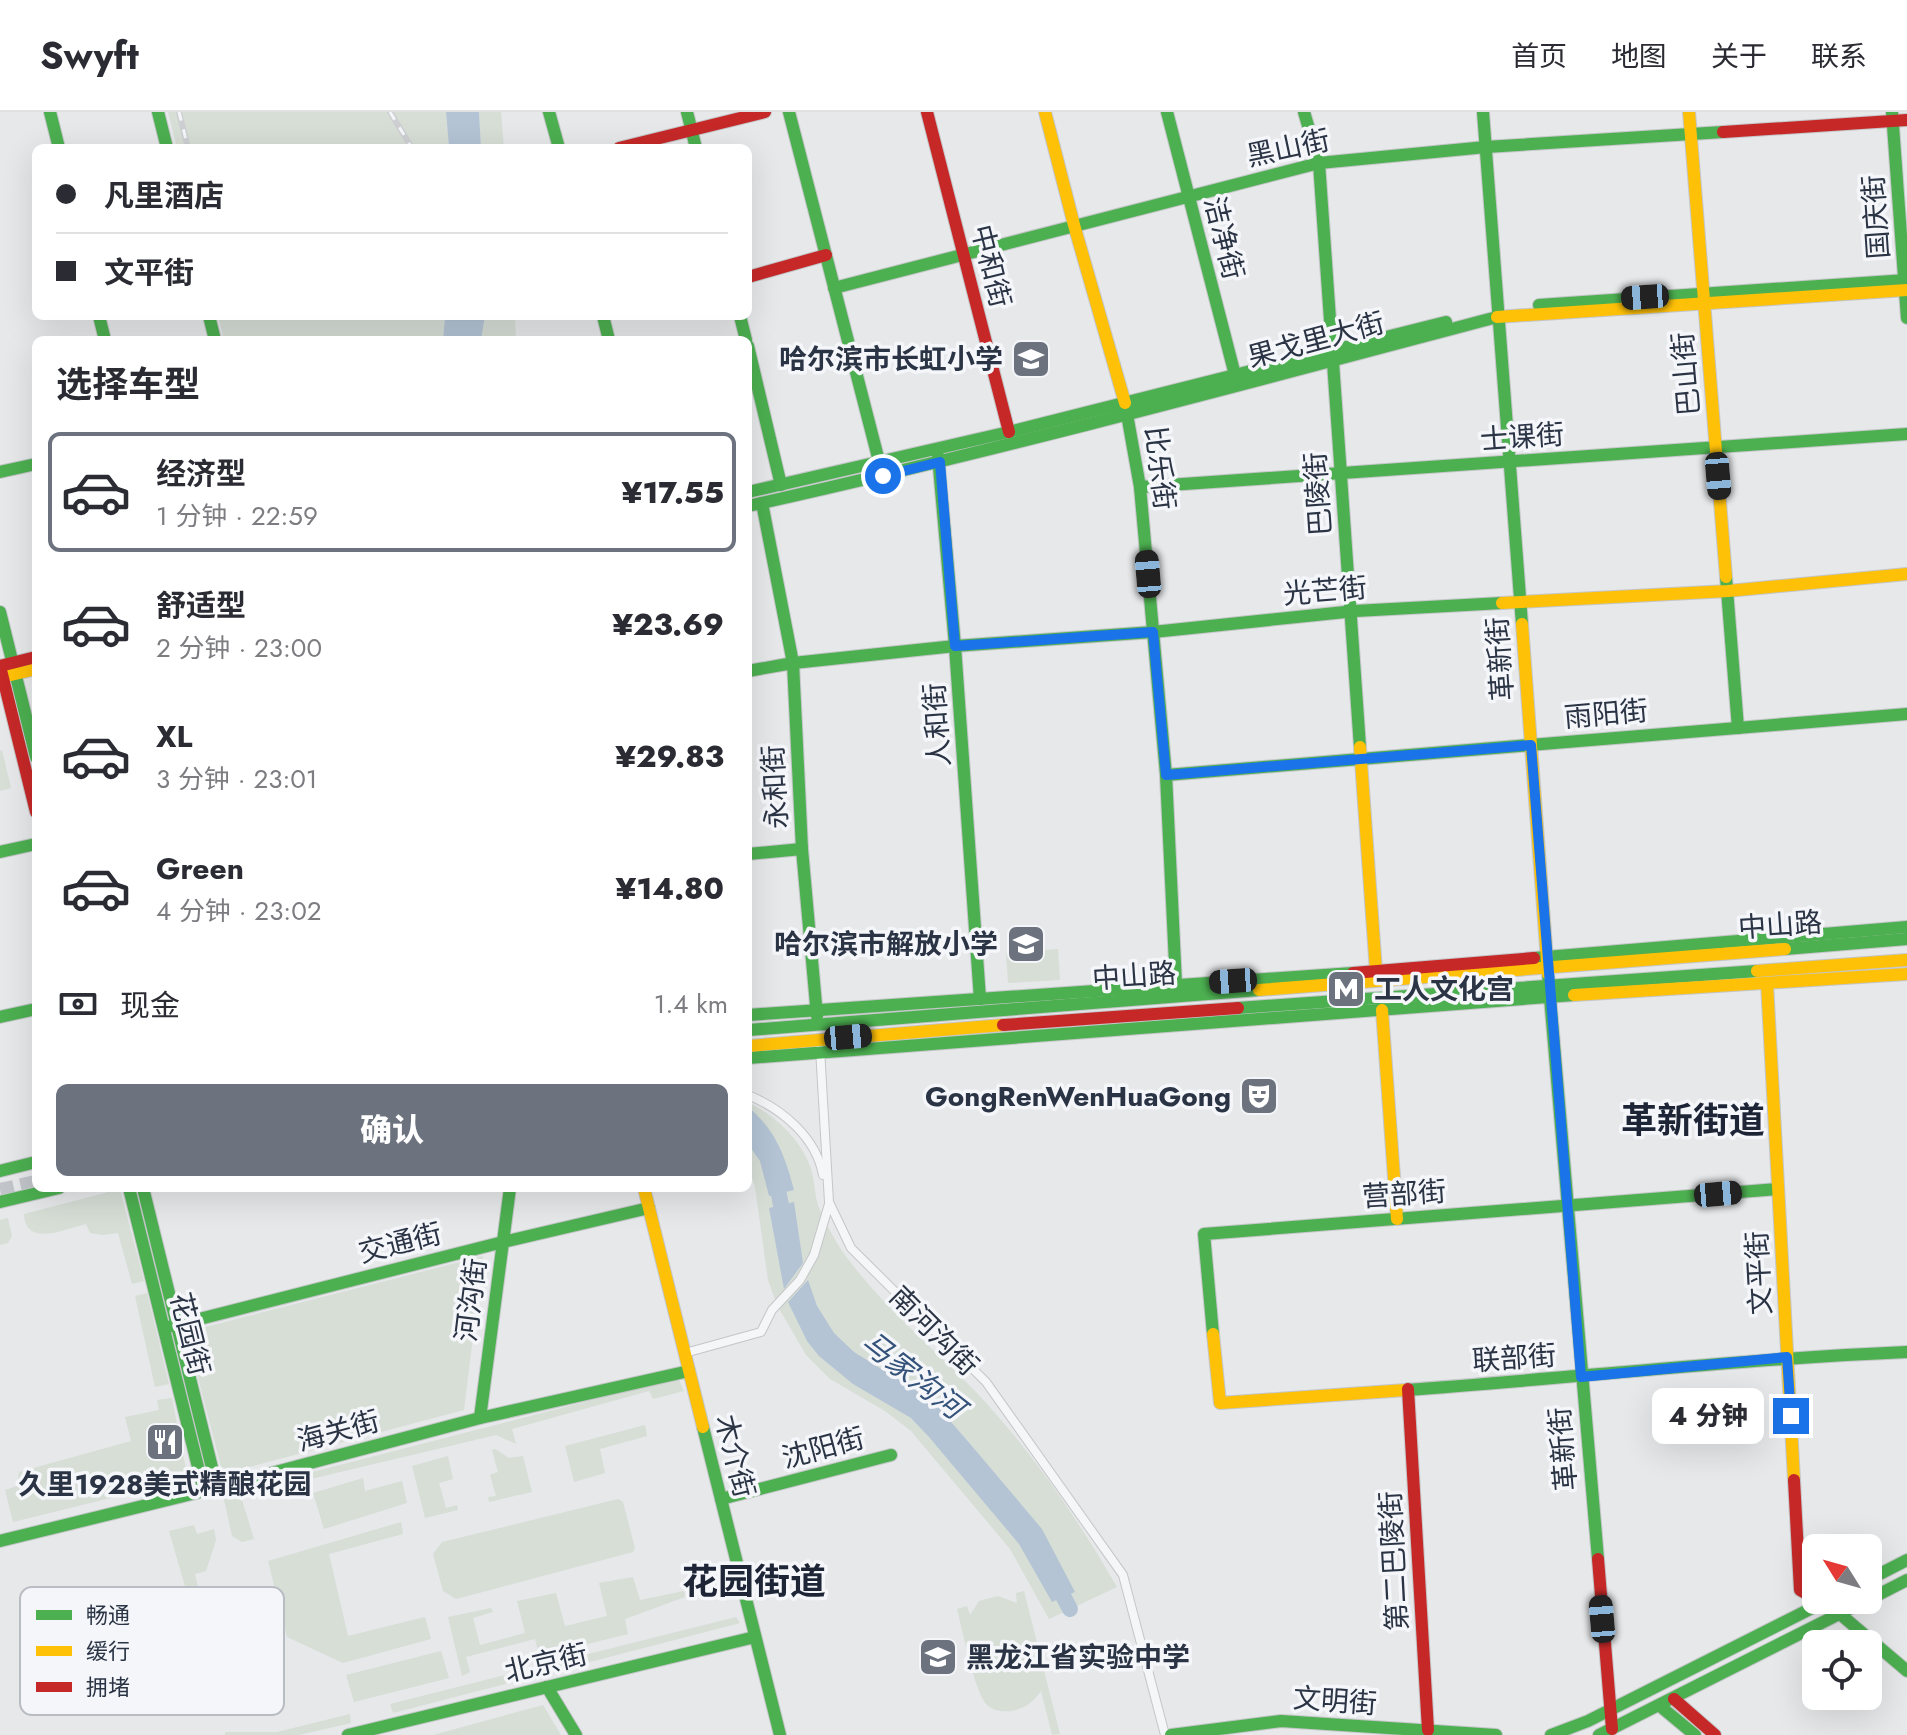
<!DOCTYPE html>
<html lang="zh">
<head>
<meta charset="utf-8">
<style>
	:root { --surface:#fff; --page:#f7f7f7; --text:#2b2b33; --muted:#7c7c81; --line:#e1e1e2; --accent:#6c737f }
	body { margin:0; font-family:Jost,"Noto Sans SC",sans-serif; background:var(--page); color:var(--text); height:100vh; display:flex; flex-direction:column; font-size:30px; white-space:nowrap }
	* { box-sizing:border-box; margin:0 }
	p { font-size:26px; color:var(--muted) }
	.icon { flex:none; width:44px; height:44px; fill:none; stroke:currentColor; stroke-width:2; stroke-linecap:round; stroke-linejoin:round }
	.map { position:relative; flex:1; overflow:hidden }
	.side { position:absolute; left:32px; top:224px; width:720px; height:856px; display:flex; flex-direction:column; background:var(--surface); border-radius:12px; box-shadow:0 8px 32px #0002 }
	.side>* { flex:none }
	.top-card { position:absolute; left:32px; top:32px; width:720px; height:176px; border-radius:12px; box-shadow:0 8px 32px #0002; display:grid; align-content:center; height:176px; padding:0 24px; background:var(--surface) }
	.needle { width:52px; rotate:307deg }
	.controls { position:absolute; left:1802px; top:1422px; display:grid; gap:16px }
	.controls a { display:grid; place-items:center; width:80px; height:80px; border-radius:12px; background:var(--surface); box-shadow:0 8px 32px #0002; font-size:40px }
	.end { position:absolute; width:36px; height:36px; margin:-18px; border:10px solid #1a73e8; background:#fff; box-shadow:0 0 0 4px #fff }
	.from { border-radius:50% }
	.bubble { position:absolute; height:56px; border-radius:12px; background:var(--surface); box-shadow:0 8px 32px #0002; font-size:26px; font-weight:800; line-height:56px; text-align:center }
	.car { position:absolute; width:24px; height:48px; margin:-24px -12px; border-radius:10px; box-shadow:0 0 6px 2px #0007; background:linear-gradient(#222 24%,#8ab4d8 0 40%,#222 0 76%,#8ab4d8 0 86%,#222 0) }
	.top-card b { display:flex; align-items:center; gap:28px; height:76px; font-size:30px }
	.top-card b+b { border-top:2px solid var(--line) }
	.top-card i { width:20px; height:20px; background:var(--text) }
	ul { padding:0; list-style:none }
	li { display:flex; align-items:center; gap:24px; height:120px; margin:0 16px 12px; padding:0 8px; border:4px solid transparent; border-radius:12px }
	li div { flex:1 }
	li b { display:block; font-size:30px }
	li em { font-style:normal; font-weight:800 }
	li.on { border-color:var(--accent) }
	li>.icon { width:72px; height:72px; stroke-width:1.5 }
	h2 { padding:0 24px; font-size:36px; line-height:96px }
	.pay { display:flex; align-items:center; gap:20px; height:88px; padding:0 24px; font-size:30px }
	.pay p { margin-inline-start:auto }
	.action { display:flex; gap:16px; margin-top:auto; padding:16px 24px }
	.action a { flex:1; height:92px; border-radius:12px; background:var(--accent); color:#fff; font-size:32px; font-weight:800; line-height:92px; text-align:center }
	header { display:flex; align-items:center; gap:48px; box-sizing:border-box; height:112px; padding:0 40px; background:var(--surface); border-bottom:2px solid var(--line) }
	header strong { font-size:38px }
	nav { display:flex; gap:44px; margin-inline-start:auto; font-size:28px }
	.map>svg:first-child { display:block }
	.green { fill:#d6ded6 }
	.water { fill:#b4c4d5 }
	.lines { fill:none; stroke-linecap:round; stroke-linejoin:round }
	.river { stroke:#b4c4d5; stroke-width:16 }
	.primary-tunnel { stroke:#c1c4c9; stroke-width:14; stroke-dasharray:14 7; stroke-linecap:butt }
	.street-casing { stroke:#c4c6c8; stroke-width:10 }
	.fast-casing { stroke:#c4c6c8; stroke-width:14 }
	.slow-casing { stroke:#c4c6c8; stroke-width:14 }
	.jam-casing { stroke:#c4c6c8; stroke-width:14 }
	.street { stroke:#f5f6f7; stroke-width:8 }
	.fast { stroke:#4caf50; stroke-width:12 }
	.slow { stroke:#ffc107; stroke-width:12 }
	.jam { stroke:#c62828; stroke-width:12 }
	.rail-casing { stroke:#cecfd2; stroke-width:6 }
	.rail { stroke:#f4f6f9; stroke-width:3; stroke-dasharray:9; stroke-linecap:butt }
	.route { stroke:#1a73e8; stroke-width:10 }
	.labels { text-anchor:middle; dominant-baseline:central; stroke-width:7; stroke-linejoin:round; paint-order:stroke }
	.street-label { font-size:28px; fill:#2b3445; stroke:#f4f6f9 }
	.poi-label { font-size:28px; font-weight:bold; fill:#2b3445; stroke:#f4f6f9; text-anchor:end }
	.water-label { font-size:30px; font-style:italic; fill:#34527a; stroke:#f4f6f9 }
	.district-label { font-size:36px; font-weight:bold; fill:#1d2536; stroke:#f4f6f9 }
	.key { fill:#f4f6f9; stroke:#b8bcc3; stroke-width:2 }
	.key-label { font-size:22px; fill:#2b3445 }
</style>
</head>
<body>
<header>
<strong>Swyft</strong>
<nav><a>首页</a><a>地图</a><a>关于</a><a>联系</a></nav>
</header>
<div class="map">
<svg width="1907" height="1623" viewBox="0 0 1907 1623">
	<rect width="100%" height="100%" fill="#e6e8ea"/>
	<g class="green">
		<path d="M168 0H446L449 36H177Z"/>
		<path d="M479 0H501L504 36H481Z"/>
		<path d="M218 204H445L443 228H224Z"/>
		<path d="M485 204H515L516 228H481Z"/>
		<path d="M2 638 11 676 0 679V639Z"/>
		<path d="M1058 837 1060 868 1008 871 1006 841Z"/>
		<path d="M748 991C774 1002 800 1027 810 1054 815 1067 814 1083 819 1096 826 1111 835 1130 845 1143 882 1194 932 1235 975 1279 1031 1338 1077 1406 1117 1475L1049 1507 1010 1437 911 1319 885 1299 830 1267 806 1243 777 1193 768 1168 755 1075 748 1054Z"/>
		<path d="M120 1077 144 1169 132 1172 118 1121 102 1123 90 1121 86 1112C64 1117 26 1136 24 1102Z"/>
		<path d="M8 1106 12 1124 8 1131 0 1133V1108Z"/>
		<path d="M483 1144 464 1298 223 1362 186 1220Z"/>
		<path d="M147 1181 169 1272 155 1275 135 1184Z"/>
		<path d="M678 1266 684 1279 653 1287 649 1279 512 1317 516 1332 496 1323 290 1372 242 1388 254 1427 242 1430 232 1424 223 1383Z"/>
		<path d="M172 1286 188 1367 13 1410 5 1378 17 1374 19 1360 131 1329 125 1305 159 1298 157 1288Z"/>
		<path d="M645 1313 647 1324 600 1337 605 1361 574 1370 565 1334Z"/>
		<path d="M495 1337 509 1346 523 1344 532 1380 489 1390 488 1385 496 1384 490 1363 498 1360 492 1338Z"/>
		<path d="M448 1344 453 1367 439 1371 446 1396 457 1393 458 1398 425 1406 412 1354Z"/>
		<path d="M363 1366 365 1379 402 1369 407 1391 324 1417 313 1381Z"/>
		<path d="M618 1387 623 1390 635 1436 633 1440 456 1487 443 1479 433 1442 442 1430Z"/>
		<path d="M401 1410 403 1422 329 1442 348 1524 425 1505 431 1527 343 1551 287 1525 268 1449Z"/>
		<path d="M194 1413 197 1422 214 1417 216 1428 206 1459 195 1462 219 1566 212 1568 169 1419Z"/>
		<path d="M633 1465 640 1488 684 1479 685 1485 625 1507 628 1522 539 1544 535 1527 466 1545 470 1560 462 1564 448 1505 491 1496 493 1500 473 1506 480 1533 525 1521 517 1489 556 1481 565 1514 607 1504 599 1471Z"/>
		<path d="M1024 1479 1060 1622 1052 1623 1041 1579C1032 1591 1026 1596 1011 1599 1003 1600 994 1599 987 1593 975 1582 962 1516 957 1497L967 1494 970 1503 979 1489 998 1484 1017 1491 1016 1481Z"/>
		<path d="M736 1505 740 1511 393 1601 390 1592Z"/>
		<path d="M441 1539 449 1566 354 1590 346 1563Z"/>
		<path d="M543 1593 561 1623H433Z"/>
		<path d="M350 1602 351 1611 299 1623H225V1620H277Z"/>
	</g>
	<g class="water">
		<path d="M446 0H479L481 36H449Z"/>
		<path d="M445 204H485L481 228H443Z"/>
		<path d="M748 995C776 1018 785 1044 794 1078L769 1084 760 1049 748 1032Z"/>
		<path d="M794 1090 803 1151 784 1177 769 1096Z"/>
		<path d="M808 1168 817 1194 834 1221 854 1240 933 1289 977 1340 1042 1417 1075 1480 1052 1490 1019 1432 929 1325 911 1306 853 1272 819 1244 807 1229 788 1190Z"/>
	</g>
	<g class="lines">
		<g class="river">
			<path d="M775 1062 785 1114"/>
			<path d="M1054 1467 1070 1497"/>
		</g>
		<path class="primary-tunnel" d="M0 1078 36 1070"/>
		<g class="street-casing">
			<g id="street">
				<path d="M820 937 829 1090 851 1136 986 1270 1123 1463 1165 1623"/>
				<path d="M748 983C782 997 816 1025 823 1063"/>
				<path d="M685 1241 761 1220 772 1198 800 1168 814 1143 829 1092"/>
			</g>
		</g>
		<g class="fast-casing">
			<g id="fast">
				<path d="M50 0 59 36"/>
				<path d="M158 0 167 36"/>
				<path d="M549 0 559 36"/>
				<path d="M687 0 696 36"/>
				<path d="M789 0 881 357"/>
				<path d="M1167 0 1235 263"/>
				<path d="M1304 0 1319 51 1360 635"/>
				<path d="M1483 0 1522 512"/>
				<path d="M1892 0 1907 206"/>
				<path d="M834 176 1319 51 1486 35 1723 20"/>
				<path d="M1539 193 1907 168"/>
				<path d="M99 204 105 228"/>
				<path d="M209 204 215 228"/>
				<path d="M603 204 609 228"/>
				<path d="M740 204 746 228"/>
				<path d="M748 234 781 373"/>
				<path d="M1125 291 1140 375 1166 663 1176 873"/>
				<path d="M938 344 955 534 980 887"/>
				<path d="M0 360 36 352"/>
				<path d="M1140 375 1907 322"/>
				<path d="M748 380 1009 320 1446 210"/>
				<path d="M762 391 793 551 802 737 817 904"/>
				<path d="M748 394C1000 338 1248 271 1497 205"/>
				<path d="M1726 465 1738 616"/>
				<path d="M0 500 36 645"/>
				<path d="M748 559 793 551 955 534 1153 520 1355 499 1502 491"/>
				<path d="M1166 663 1907 602"/>
				<path d="M0 740 36 732"/>
				<path d="M748 742 802 737"/>
				<path d="M1785 837 1907 827"/>
				<path d="M1534 846 1907 815"/>
				<path d="M1548 862 1598 1447"/>
				<path d="M1238 896 1757 859"/>
				<path d="M748 903 1353 861"/>
				<path d="M0 905 36 897"/>
				<path d="M748 918 1259 878"/>
				<path d="M748 946 1574 883"/>
				<path d="M0 1059 36 1050"/>
				<path d="M129 1076 204 1379"/>
				<path d="M143 1076 217 1376"/>
				<path d="M0 1090 59 1076"/>
				<path d="M164 1216 503 1130 649 1096"/>
				<path d="M1213 1222 1204 1122 1778 1077"/>
				<path d="M1406 1278C1573 1266 1740 1247 1907 1240"/>
				<path d="M480 1306 510 1076"/>
				<path d="M703 1315 780 1623"/>
				<path d="M721 1387 891 1343"/>
				<path d="M0 1429 204 1379 480 1306 689 1259"/>
				<path d="M1868 1468 1907 1448"/>
				<path d="M1818 1488 1840 1502 1907 1559"/>
				<path d="M1868 1488 1907 1468"/>
				<path d="M547 1575 576 1623"/>
				<path d="M1660 1594 1695 1623"/>
				<path d="M348 1623 755 1525"/>
				<path d="M1171 1623 1281 1609 1496 1623"/>
				<path d="M1551 1623 1588 1609 1828 1488"/>
				<path d="M1599 1623 1867 1488"/>
			</g>
		</g>
		<g class="slow-casing">
			<g id="slow">
				<path d="M1045 0 1074 113 1125 291"/>
				<path d="M1689 0 1726 465"/>
				<path d="M1497 205 1907 178"/>
				<path d="M1502 491 1728 479 1907 462"/>
				<path d="M1522 512 1548 862"/>
				<path d="M11 563 36 557"/>
				<path d="M1360 635 1376 859"/>
				<path d="M1757 859 1907 848"/>
				<path d="M1767 871 1794 1368"/>
				<path d="M1259 878 1785 837"/>
				<path d="M1574 883 1907 862"/>
				<path d="M1382 898 1397 1107"/>
				<path d="M748 934 1003 913"/>
				<path d="M644 1076 703 1315"/>
				<path d="M1213 1222 1220 1291 1406 1278"/>
			</g>
		</g>
		<g class="jam-casing">
			<g id="jam">
				<path d="M927 0 1009 320"/>
				<path d="M1723 20 1907 8"/>
				<path d="M619 36 765 0"/>
				<path d="M748 165 826 143"/>
				<path d="M36 545 0 554 36 700"/>
				<path d="M1353 861 1534 846"/>
				<path d="M1003 913 1238 896"/>
				<path d="M1408 1277 1428 1618"/>
				<path d="M1794 1368 1800 1478 1816 1487"/>
				<path d="M1598 1447 1612 1617"/>
				<path d="M1674 1587 1715 1623"/>
			</g>
		</g>
		<use href="#street" class="street"/>
		<use href="#fast" class="fast"/>
		<use href="#slow" class="slow"/>
		<use href="#jam" class="jam"/>
		<g class="rail-casing">
			<g id="rail">
				<path d="M179 0 188 36"/>
				<path d="M390 0 412 36"/>
			</g>
		</g>
		<use href="#rail" class="rail"/>
	</g>
	<g class="lines">
		<path class="route" d="M883 364 940 350 955 534 1153 520 1166 663 1531 633 1581 1265 1787 1245 1791 1304"/>
	</g>
	<defs>
		<g id="school-square" transform="scale(2)"><rect x="-9" y="-9" width="18" height="18" rx="4" fill="#6c737f" stroke="#f4f6f9"/><path d="M0-5L7-2L0 1L-7-2ZM-4 1L0 2.5L4 1V4Q0 6-4 4Z" fill="#fff"/></g>
		<g id="metro-square" transform="scale(2)"><rect x="-9" y="-9" width="18" height="18" rx="4" fill="#6c737f" stroke="#f4f6f9"/><path d="M-5.5 5V-5H-3L0 0L3-5H5.5V5H3V-.5L0 4L-3-.5V5Z" fill="#fff"/></g>
		<g id="theatre-square" transform="scale(2)"><rect x="-9" y="-9" width="18" height="18" rx="4" fill="#6c737f" stroke="#f4f6f9"/><path d="M-5-5.5Q0-4 5-5.5V0Q5 5 0 6Q-5 5-5 0ZM-3.3-2.5H-1v1.5H-3.3ZM1-2.5H3.3v1.5H1ZM-2.8 1Q0 5.5 2.8 1Z" fill="#fff"/></g>
		<g id="restaurant-square" transform="scale(2)"><rect x="-9" y="-9" width="18" height="18" rx="4" fill="#6c737f" stroke="#f4f6f9"/><path d="M-5-6h1v4h1v-4h1v4h1v-4h1v5L-1.5 .5V6h-2V.5L-5-1ZM5-6V6H3V1.5H1.5Q1.5-4 5-6Z" fill="#fff"/></g>
	</defs>
	<g fill-rule="evenodd">
		<use href="#school-square" x="1031" y="247"/>
		<use href="#school-square" x="1026" y="832"/>
		<use href="#metro-square" x="1346" y="877"/>
		<use href="#theatre-square" x="1259" y="984"/>
		<use href="#restaurant-square" x="165" y="1330"/>
		<use href="#school-square" x="938" y="1545"/>
	</g>
	<g class="labels">
		<g class="street-label">
			<text transform="translate(1288 36) rotate(-12)">黑山街</text>
			<text transform="translate(1876 105) rotate(-94)">国庆街</text>
			<text transform="translate(1224 126) rotate(76)">洁净街</text>
			<text transform="translate(991 154) rotate(76)">中和街</text>
			<text transform="translate(1316 228) rotate(-15)">果戈里大街</text>
			<text transform="translate(1686 262) rotate(-95)">巴山街</text>
			<text transform="translate(1522 325) rotate(-4)">士课街</text>
			<text transform="translate(1160 356) rotate(83)">比乐街</text>
			<text transform="translate(1318 382) rotate(-94)">巴陵街</text>
			<text transform="translate(1325 479) rotate(-5)">光芒街</text>
			<text transform="translate(1500 547) rotate(-94)">革新街</text>
			<text transform="translate(1606 602) rotate(-5)">雨阳街</text>
			<text transform="translate(937 613) rotate(-94)">人和街</text>
			<text transform="translate(775 675) rotate(-93)">永和街</text>
			<text transform="translate(1780 813) rotate(-4)">中山路</text>
			<text transform="translate(1134 864) rotate(-4)">中山路</text>
			<text transform="translate(1404 1082) rotate(-4)">营部街</text>
			<text transform="translate(400 1131) rotate(-14)">交通街</text>
			<text transform="translate(1759 1161) rotate(-93)">文平街</text>
			<text transform="translate(471 1188) rotate(-83)">河沟街</text>
			<text transform="translate(934 1219) rotate(45)">南河沟街</text>
			<text transform="translate(190 1222) rotate(76)">花园街</text>
			<text transform="translate(1514 1246) rotate(-4)">联部街</text>
			<text transform="translate(338 1319) rotate(-15)">海关街</text>
			<text transform="translate(823 1336) rotate(-15)">沈阳街</text>
			<text transform="translate(1563 1337) rotate(-95)">革新街</text>
			<text transform="translate(735 1344) rotate(76)">木介街</text>
			<text transform="translate(1394 1449) rotate(-93)">第二巴陵街</text>
			<text transform="translate(546 1551) rotate(-13)">北京街</text>
			<text transform="translate(1335 1589) rotate(4)">文明街</text>
		</g>
		<g class="poi-label">
			<text x="1003" y="247">哈尔滨市长虹小学</text>
			<text x="998" y="832">哈尔滨市解放小学</text>
			<text x="1374" y="877" text-anchor="start">工人文化宫</text>
			<text x="1231" y="984">GongRenWenHuaGong</text>
			<text x="165" y="1372" text-anchor="middle">久里1928美式精酿花园</text>
			<text x="966" y="1545" text-anchor="start">黑龙江省实验中学</text>
		</g>
		<g class="water-label">
			<text transform="translate(913 1263) rotate(38)">马家沟河</text>
		</g>
		<g class="district-label">
			<text x="1693" y="1008">革新街道</text>
			<text x="754" y="1469">花园街道</text>
		</g>
	</g>
	<rect x="20" y="1475" width="264" height="128" rx="12" class="key"/>
	<rect x="36" y="1498" width="36" height="10" fill="#4caf50"/>
	<rect x="36" y="1534" width="36" height="10" fill="#ffc107"/>
	<rect x="36" y="1570" width="36" height="10" fill="#c62828"/>
	<g class="key-label">
		<text x="86" y="1511">畅通</text>
		<text x="86" y="1547">缓行</text>
		<text x="86" y="1583">拥堵</text>
	</g>
</svg>
<div class="controls">
<a><svg class="needle" viewBox="-14 -14 28 28"><path d="M0-13l5 13h-10z" fill="#e53935"/><path d="M0 13l5-13h-10z" fill="#7c7c81"/></svg></a>
<a><svg class="icon" aria-label="locate" viewBox="0 0 24 24"><circle cx="12" cy="12" r="6"/><path d="M12 2v4M12 18v4M2 12h4M18 12h4"/></svg></a>
</div>
<i class="end from" style="left:883px;top:364px"></i>
<i class="end" style="left:1791px;top:1304px"></i>
<div class="bubble" style="left:1652px;top:1276px;width:112px">4 分钟</div>
<i class="car" style="left:1645px;top:185px;rotate:266deg"></i>
<i class="car" style="left:1718px;top:364px;rotate:175deg"></i>
<i class="car" style="left:1148px;top:462px;rotate:355deg"></i>
<i class="car" style="left:1233px;top:869px;rotate:266deg"></i>
<i class="car" style="left:848px;top:925px;rotate:85deg"></i>
<i class="car" style="left:1718px;top:1082px;rotate:85deg"></i>
<i class="car" style="left:1602px;top:1507px;rotate:355deg"></i>
<div class="top-card">
<b><i class="from"></i>凡里酒店</b>
<b><i></i>文平街</b>
</div>
<section class="side">
<h2>选择车型</h2>
<ul>
<li class="on"><svg class="icon" aria-label="car" viewBox="0 0 24 24"><path d="M5 17H2v-5l4-1 3-4h7l3 4 3 1v5h-3M9 17h6M6 11h13"/><circle cx="7" cy="17" r="2"/><circle cx="17" cy="17" r="2"/></svg><div><b>经济型</b><p>1 分钟 · 22:59</p></div><em>¥17.55</em></li>
<li><svg class="icon" aria-label="car" viewBox="0 0 24 24"><path d="M5 17H2v-5l4-1 3-4h7l3 4 3 1v5h-3M9 17h6M6 11h13"/><circle cx="7" cy="17" r="2"/><circle cx="17" cy="17" r="2"/></svg><div><b>舒适型</b><p>2 分钟 · 23:00</p></div><em>¥23.69</em></li>
<li><svg class="icon" aria-label="car" viewBox="0 0 24 24"><path d="M5 17H2v-5l4-1 3-4h7l3 4 3 1v5h-3M9 17h6M6 11h13"/><circle cx="7" cy="17" r="2"/><circle cx="17" cy="17" r="2"/></svg><div><b>XL</b><p>3 分钟 · 23:01</p></div><em>¥29.83</em></li>
<li><svg class="icon" aria-label="car" viewBox="0 0 24 24"><path d="M5 17H2v-5l4-1 3-4h7l3 4 3 1v5h-3M9 17h6M6 11h13"/><circle cx="7" cy="17" r="2"/><circle cx="17" cy="17" r="2"/></svg><div><b>Green</b><p>4 分钟 · 23:02</p></div><em>¥14.80</em></li>
</ul>
<div class="pay"><svg class="icon" aria-label="cash" viewBox="0 0 24 24"><path d="M3 7h18v10H3z"/><circle cx="12" cy="12" r="2"/></svg>现金<p>1.4 km</p></div>
<div class="action"><a>确认</a></div>
</section>
</div>
</body>
</html>
